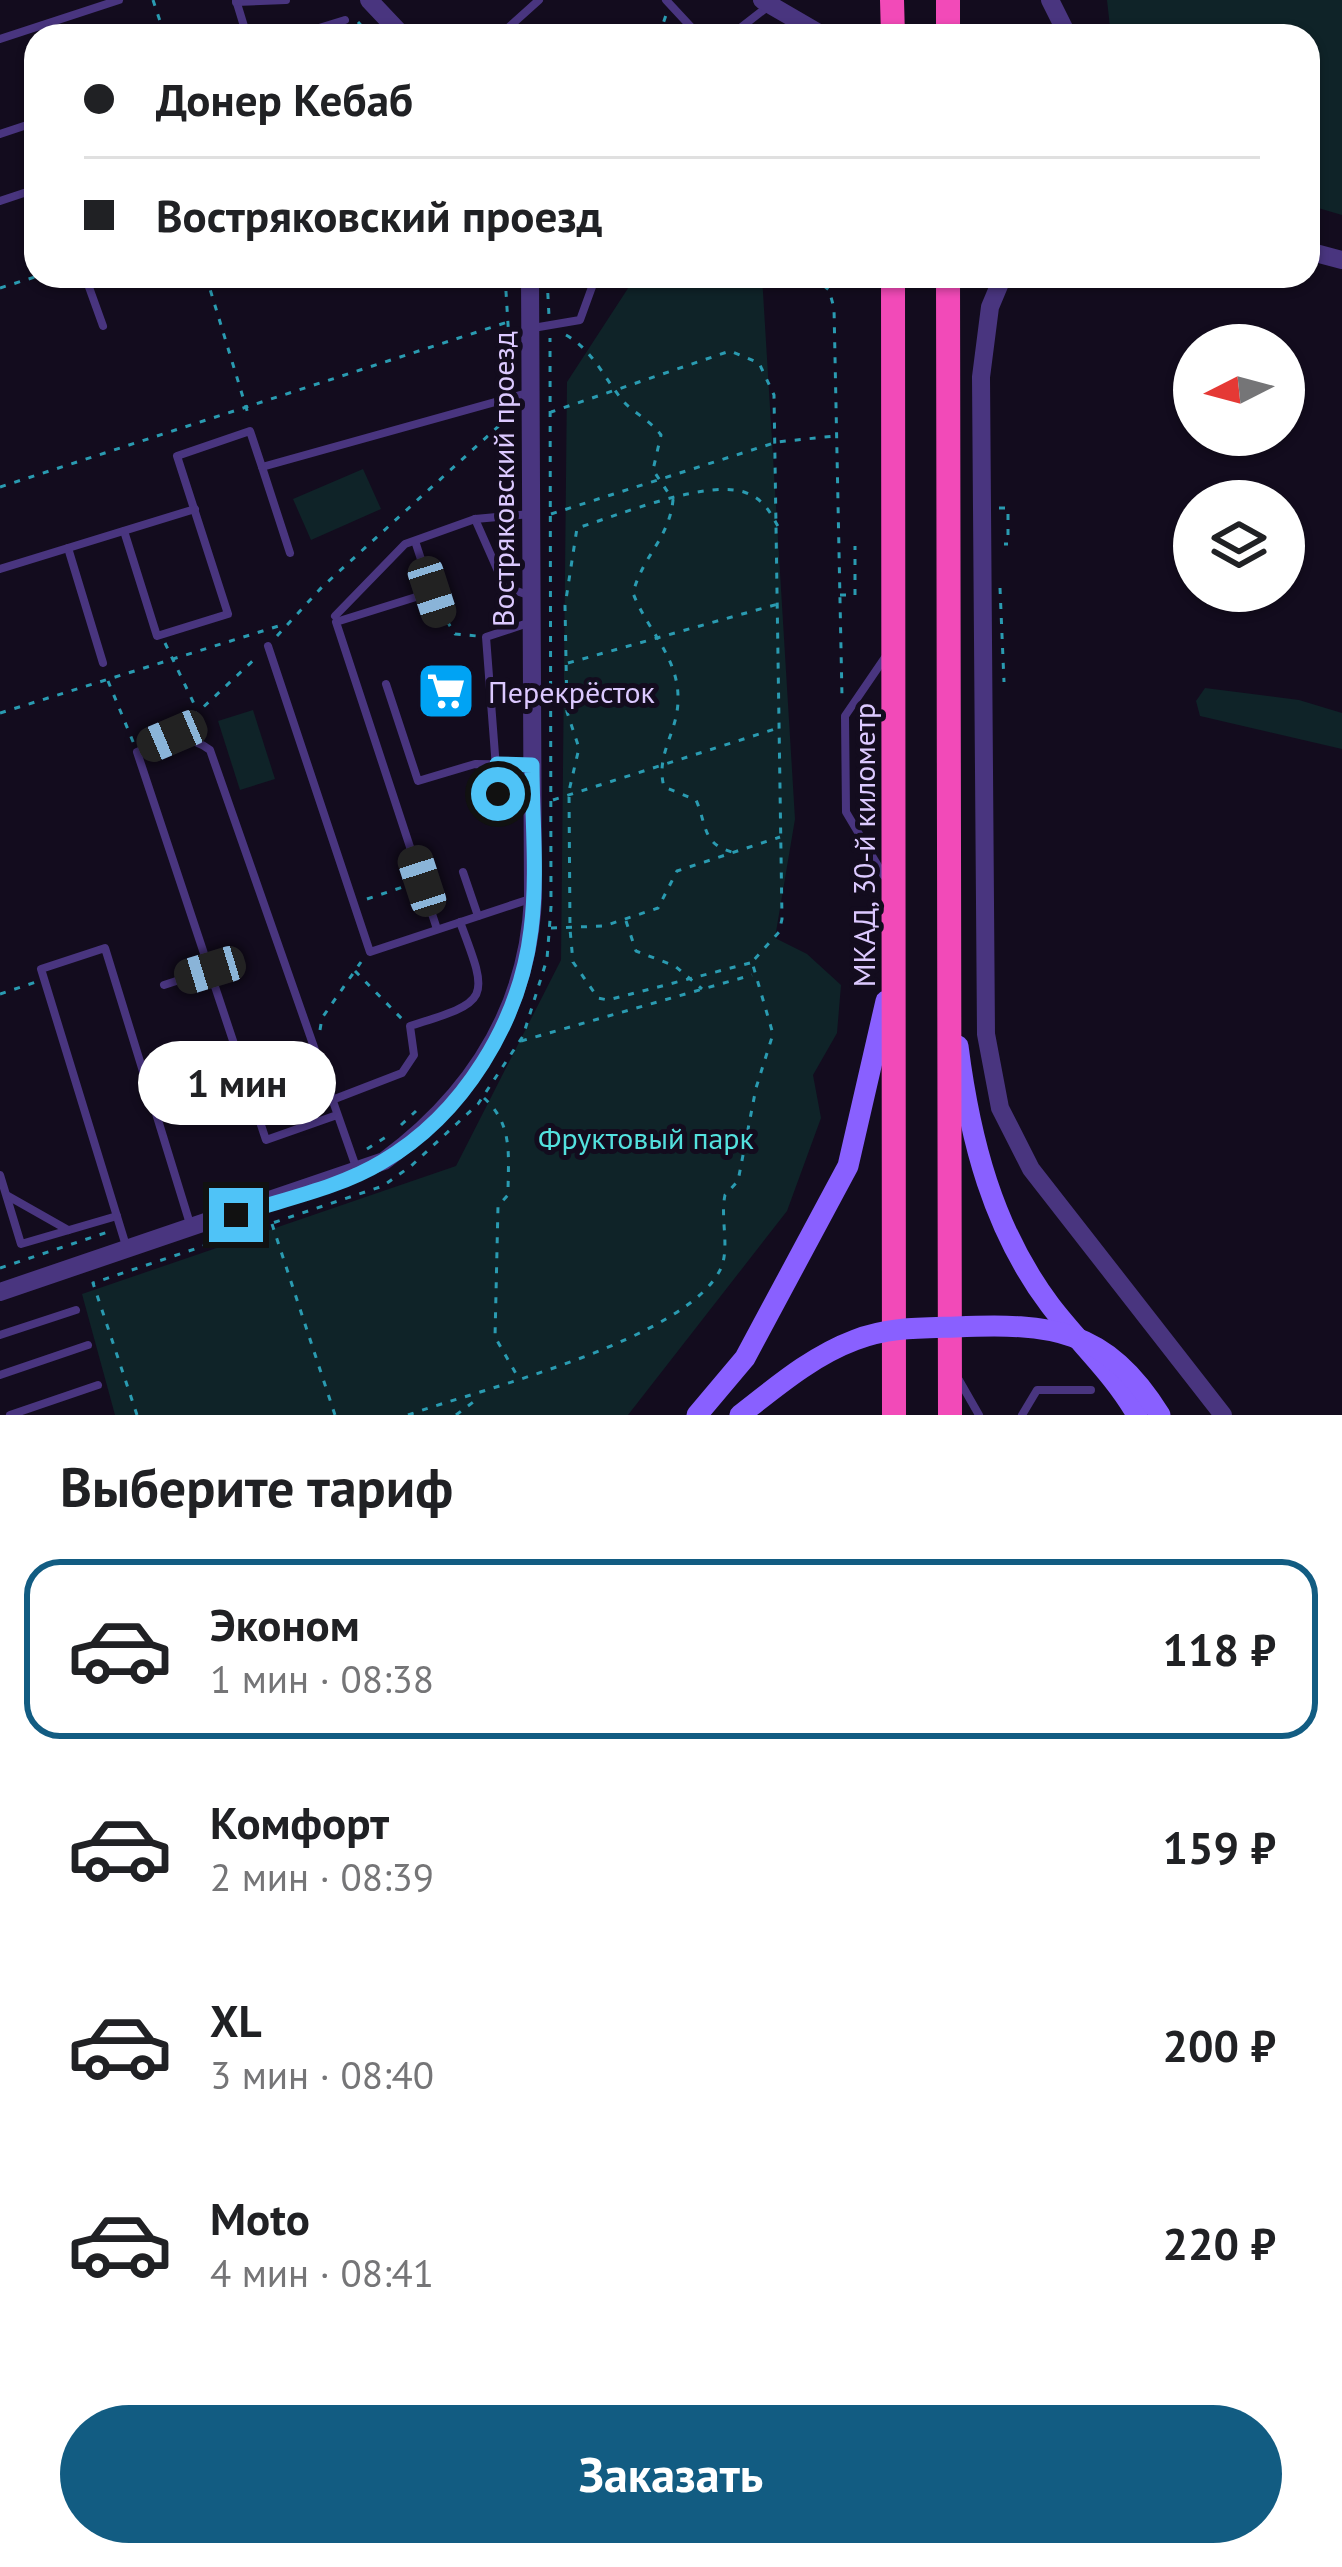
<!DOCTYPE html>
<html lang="ru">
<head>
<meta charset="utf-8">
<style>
	:root { --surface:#fff; --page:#f6f6f6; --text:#202124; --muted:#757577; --line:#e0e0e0; --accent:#125c82 }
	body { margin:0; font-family:"PT Sans",sans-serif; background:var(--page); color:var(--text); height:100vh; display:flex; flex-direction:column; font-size:45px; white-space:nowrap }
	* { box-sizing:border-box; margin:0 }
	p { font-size:39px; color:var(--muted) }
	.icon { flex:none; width:66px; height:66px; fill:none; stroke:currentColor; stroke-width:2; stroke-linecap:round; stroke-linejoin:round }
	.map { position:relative; height:1415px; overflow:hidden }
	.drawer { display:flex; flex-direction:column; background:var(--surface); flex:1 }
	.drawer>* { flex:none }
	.guide { position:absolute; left:24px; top:24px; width:1296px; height:264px; border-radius:36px; box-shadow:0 3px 9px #0004; display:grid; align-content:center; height:264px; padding:0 60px; background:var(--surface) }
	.needle { width:78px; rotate:264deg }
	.tools { position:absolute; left:1173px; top:324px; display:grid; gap:24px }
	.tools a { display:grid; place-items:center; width:132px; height:132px; border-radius:50%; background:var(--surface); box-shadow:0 3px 9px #0004; font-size:60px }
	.end { position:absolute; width:54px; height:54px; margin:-27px; border:15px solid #4fc3f7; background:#111; box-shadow:0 0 0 6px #111 }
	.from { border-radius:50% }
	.bubble { position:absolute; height:84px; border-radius:42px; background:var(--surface); box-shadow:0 3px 9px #0004; font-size:39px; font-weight:600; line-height:84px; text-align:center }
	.car { position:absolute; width:36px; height:72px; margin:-36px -18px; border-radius:15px; box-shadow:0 0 9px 3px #0007; background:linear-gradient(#222 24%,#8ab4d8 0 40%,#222 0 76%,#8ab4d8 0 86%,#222 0) }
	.guide b { display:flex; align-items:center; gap:42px; height:114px; font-size:45px }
	.guide b+b { border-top:3px solid var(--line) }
	.guide i { width:30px; height:30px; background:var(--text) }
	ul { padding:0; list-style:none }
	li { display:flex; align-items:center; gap:36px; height:180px; margin:0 24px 18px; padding:0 36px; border:6px solid transparent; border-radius:36px }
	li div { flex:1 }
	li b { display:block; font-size:45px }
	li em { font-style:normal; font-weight:600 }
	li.current { border-color:var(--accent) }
	li>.icon { width:108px; height:108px; stroke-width:1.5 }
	h2 { padding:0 60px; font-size:54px; line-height:144px }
	.action { display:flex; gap:24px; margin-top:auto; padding:24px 60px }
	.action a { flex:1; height:138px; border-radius:72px; background:var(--accent); color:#fff; font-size:48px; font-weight:600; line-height:138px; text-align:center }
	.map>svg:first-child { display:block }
	.green { fill:#0f2328 }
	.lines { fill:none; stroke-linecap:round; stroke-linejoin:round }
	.path { stroke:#2a9bb1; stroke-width:3; stroke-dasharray:6 9; stroke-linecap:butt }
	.service { stroke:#49357f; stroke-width:8 }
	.tertiary { stroke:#49357f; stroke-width:18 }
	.secondary { stroke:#8960ff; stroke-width:21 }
	.trunk { stroke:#f24ab8; stroke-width:24 }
	.secondary-bridge { stroke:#8960ff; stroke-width:21 }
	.route { stroke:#4fc3f7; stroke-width:15 }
	.labels { text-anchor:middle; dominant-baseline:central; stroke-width:10; stroke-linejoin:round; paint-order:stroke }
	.street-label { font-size:30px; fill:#dcc9ff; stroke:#130c1e }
	.poi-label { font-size:30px; fill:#dcc9ff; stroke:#130c1e; text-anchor:start }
	.park-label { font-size:30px; fill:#53e1de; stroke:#130c1e }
</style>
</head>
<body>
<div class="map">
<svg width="1342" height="1415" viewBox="0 0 1342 1415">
	<rect width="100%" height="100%" fill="#130c1e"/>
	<g class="green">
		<path d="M1107 0H1342V215L1308 205V36H1111Z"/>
		<path d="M636 276H762L795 819 775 938 807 954 841 985 837 1033 813 1075 821 1118 787 1211 628 1415H115L82 1294 456 1166 561 960 567 382Z"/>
		<path d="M363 469 381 509 311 540 293 499Z"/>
		<path d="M1205 688 1299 700 1342 713V749L1200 716 1196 701Z"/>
		<path d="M253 710 275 779 240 790 218 721Z"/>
	</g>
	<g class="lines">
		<g class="path">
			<path d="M153 0 165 36"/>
			<path d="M358 22 371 36"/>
			<path d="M659 36 666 15"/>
			<path d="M206 276 249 417"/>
			<path d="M505 276 512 388"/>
			<path d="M812 276 829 290 834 308 842 697"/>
			<path d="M547 278 549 316"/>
			<path d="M0 288 38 276"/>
			<path d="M566 335C594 351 605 380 624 402 634 413 650 420 661 435L653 470 673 500C669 539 643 555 633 593 646 628 678 657 678 697 679 732 655 753 664 787L696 800C707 825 702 844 732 852"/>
			<path d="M0 487 511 321"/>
			<path d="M999 508H1008V544H1004"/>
			<path d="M551 514 777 442 835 436"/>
			<path d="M1000 588 1004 682"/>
			<path d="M840 595H855V546"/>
			<path d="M447 621 455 634 477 636"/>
			<path d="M277 636 322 587 513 413"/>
			<path d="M165 643 197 710"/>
			<path d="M568 663 778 604"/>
			<path d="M108 681 134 744"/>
			<path d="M0 713 285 624"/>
			<path d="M182 727 258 656"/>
			<path d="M553 800 778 728"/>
			<path d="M367 899 409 885"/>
			<path d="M626 921 636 951 675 966 702 989"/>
			<path d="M551 928 604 926 658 908 677 871 780 837"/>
			<path d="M750 963 608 1000 598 998 573 962 570 929 569 791 579 748 567 712 565 606 577 528C617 516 712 476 749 494 765 501 771 514 779 528"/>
			<path d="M355 971 402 1019"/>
			<path d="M0 994 36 982"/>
			<path d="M320 1030 322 1018 361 962"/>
			<path d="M521 1041 752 975"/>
			<path d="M484 1098C514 1125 508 1157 508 1195L498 1206 495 1337 519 1379"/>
			<path d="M401 1125 416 1111"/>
			<path d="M367 1149 389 1135"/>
			<path d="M272 1224 335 1415"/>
			<path d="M0 1268 108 1232"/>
			<path d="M137 1415 93 1283 383 1186 411 1166 478 1104 523 1036 547 959 551 907 550 338"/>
			<path d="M408 1415C481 1389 689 1339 721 1268 730 1247 720 1218 725 1195L738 1181 756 1088 773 1034 752 962 779 932 782 919 774 395 759 363 730 351 551 412"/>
			<path d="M456 1415 480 1397"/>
		</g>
		<g class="service">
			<path d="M236 0 247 36"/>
			<path d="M666 0 692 28 712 36"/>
			<path d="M236 2 286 0"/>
			<path d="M293 36 345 20"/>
			<path d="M499 36 539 0"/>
			<path d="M730 36 766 8"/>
			<path d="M0 39 119 0"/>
			<path d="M0 134 36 122"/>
			<path d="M0 201 36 189"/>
			<path d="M85 276 103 326"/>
			<path d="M533 328 580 320 596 276"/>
			<path d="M262 467 290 553"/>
			<path d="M475 519 505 587 531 596"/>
			<path d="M124 531 157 636 228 614 177 456 250 431 262 467 531 392"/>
			<path d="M415 541 440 617"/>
			<path d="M68 548 103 663"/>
			<path d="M0 569 195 509"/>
			<path d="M432 592 336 622 437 929"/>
			<path d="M335 616 405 544 475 519 531 514"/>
			<path d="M268 646 370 952 530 899"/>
			<path d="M386 684 418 781 475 764 531 765"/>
			<path d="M498 794 486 637 528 623"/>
			<path d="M463 872 478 916"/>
			<path d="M884 876 846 812 845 716 886 656"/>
			<path d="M164 985 210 970"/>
			<path d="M332 1100 402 1073 414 1055 410 1026C490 1001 490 1001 460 922"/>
			<path d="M337 1115 266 1140 137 752C164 740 184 731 210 750L356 1167"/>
			<path d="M0 1175 21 1244 117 1216"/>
			<path d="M8 1196 68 1230"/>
			<path d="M127 1249 41 969 105 948 191 1227"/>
			<path d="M0 1335 76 1310"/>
			<path d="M0 1375 88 1345"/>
			<path d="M959 1380 979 1415"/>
			<path d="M10 1415 98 1385"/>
			<path d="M1022 1415 1037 1390H1091"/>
		</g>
		<g class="tertiary">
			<path d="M369 0 403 36"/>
			<path d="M762 0 824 36"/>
			<path d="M1050 0 1068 36"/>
			<path d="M1308 251 1342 260"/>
			<path d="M1003 276 990 307 981 377 986 1034 1000 1108 1031 1169 1223 1415"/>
			<path d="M0 1292 384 1161C472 1096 528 1009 533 898L530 276"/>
		</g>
		<g class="secondary">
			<path d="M958 1046C970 1140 993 1229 1050 1305 1078 1342 1114 1374 1137 1415"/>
			<path d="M697 1415 745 1358 848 1166 886 1001"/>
		</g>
		<g class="trunk">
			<path d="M892 0 893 36"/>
			<path d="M948 0V36"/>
			<path d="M893 276 894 1415"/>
			<path d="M948 276 950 1415"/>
		</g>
		<path class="secondary-bridge" d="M740 1415C776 1387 812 1356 855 1340 888 1327 922 1328 956 1327 1051 1323 1106 1328 1160 1415"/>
	</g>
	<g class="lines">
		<path class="route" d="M236 1215C284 1199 339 1188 382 1162 463 1115 520 1022 531 930 538 876 532 819 532 765L497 764 498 794"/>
	</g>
	<defs>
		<g id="supermarket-square" transform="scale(3)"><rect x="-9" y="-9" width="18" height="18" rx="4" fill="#00a3f4" stroke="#130c1e"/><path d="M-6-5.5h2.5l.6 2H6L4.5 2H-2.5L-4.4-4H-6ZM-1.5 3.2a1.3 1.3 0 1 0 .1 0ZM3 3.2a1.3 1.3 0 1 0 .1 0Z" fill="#fff"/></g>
	</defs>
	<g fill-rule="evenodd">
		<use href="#supermarket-square" x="446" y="691"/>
	</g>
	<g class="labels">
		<g class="street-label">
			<text transform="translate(502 479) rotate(-90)">Востряковский проезд</text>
			<text transform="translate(863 845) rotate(-90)">МКАД, 30-й километр</text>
		</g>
		<g class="poi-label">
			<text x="488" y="691">Перекрёсток</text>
		</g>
		<g class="park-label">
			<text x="646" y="1137">Фруктовый парк</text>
		</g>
	</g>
</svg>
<div class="tools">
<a><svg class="needle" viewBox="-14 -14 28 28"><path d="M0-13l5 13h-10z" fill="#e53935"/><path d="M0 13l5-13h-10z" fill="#757577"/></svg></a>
<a><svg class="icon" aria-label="layers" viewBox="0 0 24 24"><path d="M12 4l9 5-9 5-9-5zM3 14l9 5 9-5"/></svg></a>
</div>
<i class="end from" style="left:498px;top:794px"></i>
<i class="end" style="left:236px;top:1215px"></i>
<div class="bubble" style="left:138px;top:1041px;width:198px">1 мин</div>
<i class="car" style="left:432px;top:592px;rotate:162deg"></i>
<i class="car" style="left:172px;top:736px;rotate:247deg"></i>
<i class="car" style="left:422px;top:881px;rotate:342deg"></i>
<i class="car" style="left:210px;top:970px;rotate:253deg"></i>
<div class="guide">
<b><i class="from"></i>Донер Кебаб</b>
<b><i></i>Востряковский проезд</b>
</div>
</div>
<section class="drawer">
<h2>Выберите тариф</h2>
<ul>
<li class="current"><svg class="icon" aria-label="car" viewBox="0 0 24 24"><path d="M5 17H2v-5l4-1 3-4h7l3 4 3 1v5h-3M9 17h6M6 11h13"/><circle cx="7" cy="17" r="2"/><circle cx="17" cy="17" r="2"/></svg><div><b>Эконом</b><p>1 мин · 08:38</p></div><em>118 ₽</em></li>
<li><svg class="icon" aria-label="car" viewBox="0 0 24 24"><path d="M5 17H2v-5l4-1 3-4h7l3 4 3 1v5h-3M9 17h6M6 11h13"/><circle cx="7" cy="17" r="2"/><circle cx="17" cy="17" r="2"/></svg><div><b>Комфорт</b><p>2 мин · 08:39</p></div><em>159 ₽</em></li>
<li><svg class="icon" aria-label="car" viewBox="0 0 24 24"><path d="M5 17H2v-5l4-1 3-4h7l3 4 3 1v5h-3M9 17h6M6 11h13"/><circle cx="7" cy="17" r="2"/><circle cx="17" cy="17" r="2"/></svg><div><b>XL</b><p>3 мин · 08:40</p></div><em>200 ₽</em></li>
<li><svg class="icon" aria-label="car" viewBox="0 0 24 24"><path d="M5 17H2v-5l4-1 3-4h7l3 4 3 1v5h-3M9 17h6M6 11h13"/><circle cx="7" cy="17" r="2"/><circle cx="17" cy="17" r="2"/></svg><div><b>Moto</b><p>4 мин · 08:41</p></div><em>220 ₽</em></li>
</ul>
<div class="action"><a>Заказать</a></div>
</section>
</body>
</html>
